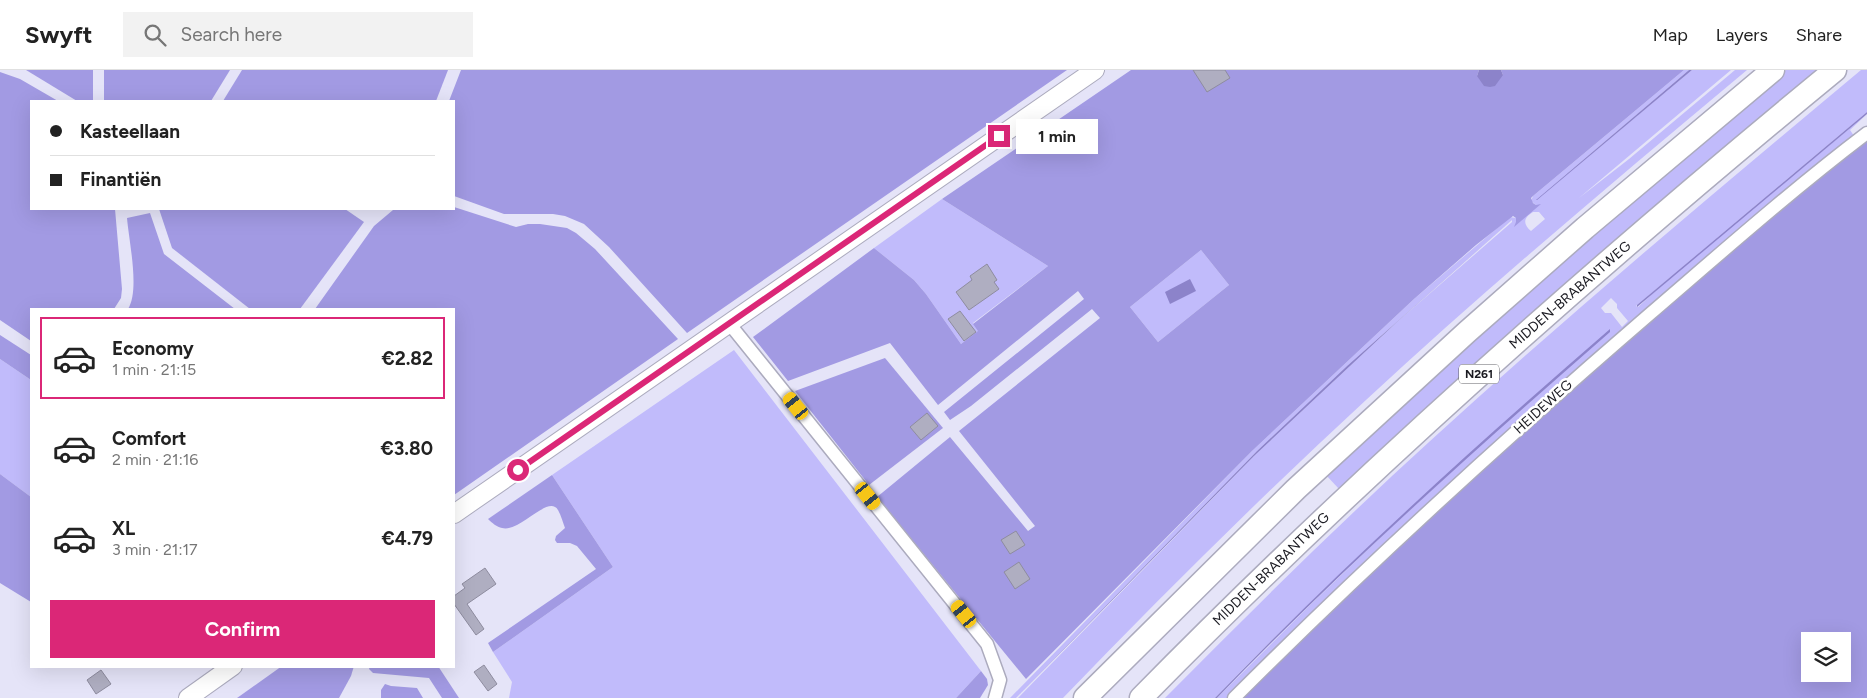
<!DOCTYPE html>
<html lang="en">
<head>
<meta charset="utf-8">
<style>
	:root { --surface:#fff; --page:#f2f2f2; --text:#222; --muted:#767676; --line:#e0e0e0; --accent:#db2777 }
	body { margin:0; font-family:Figtree,sans-serif; background:var(--page); color:var(--text); height:100vh; display:flex; flex-direction:column; font-size:19px; white-space:nowrap }
	* { box-sizing:border-box; margin:0 }
	p { font-size:16px; color:var(--muted) }
	.icon { flex:none; width:28px; height:28px; fill:none; stroke:currentColor; stroke-width:2; stroke-linecap:round; stroke-linejoin:round }
	.map { position:relative; flex:1; overflow:hidden }
	.drawer { position:absolute; left:30px; top:238px; width:425px; height:360px; display:flex; flex-direction:column; background:var(--surface); border-radius:0px; box-shadow:0 5px 20px #0002 }
	.drawer>* { flex:none }
	.top-card { position:absolute; left:30px; top:30px; width:425px; height:110px; border-radius:0px; box-shadow:0 5px 20px #0002; display:grid; align-content:center; height:110px; padding:0 20px; background:var(--surface) }
	.buttons { position:absolute; left:1801px; top:562px; display:grid; gap:10px }
	.buttons a { display:grid; place-items:center; width:50px; height:50px; border-radius:0px; background:var(--surface); box-shadow:0 5px 20px #0002; font-size:25px }
	.end { position:absolute; width:22px; height:22px; margin:-11px; border:6px solid #db2777; background:#fff; box-shadow:0 0 0 2px #fff }
	.from { border-radius:50% }
	.bubble { position:absolute; height:35px; border-radius:0px; background:var(--surface); box-shadow:0 5px 20px #0002; font-size:16px; font-weight:700; line-height:35px; text-align:center }
	.car { position:absolute; width:15px; height:30px; margin:-15px -8px; border-radius:6px; box-shadow:0 0 4px 1px #0007; background:linear-gradient(#f5c518 24%,#345 0 40%,#f5c518 0 76%,#345 0 86%,#f5c518 0) }
	.top-card b { display:flex; align-items:center; gap:18px; height:48px; font-size:19px }
	.top-card b+b { border-top:1px solid var(--line) }
	.top-card i { width:12px; height:12px; background:var(--text) }
	ul { padding:9px 0 0; list-style:none }
	li { display:flex; align-items:center; gap:15px; height:82px; margin:0 10px 8px; padding:0 10px; border:2px solid transparent; border-radius:0px }
	li div { flex:1 }
	li b { display:block; font-size:19px }
	li em { font-style:normal; font-weight:700 }
	li.selected { border-color:var(--accent) }
	li>.icon { width:45px; height:45px; stroke-width:1.5 }
	.primary-button { display:flex; gap:10px; margin-top:auto; padding:10px 20px }
	.primary-button a { flex:1; height:58px; border-radius:0px; background:var(--accent); color:#fff; font-size:20px; font-weight:700; line-height:58px; text-align:center }
	header { display:flex; align-items:center; gap:30px; box-sizing:border-box; height:70px; padding:0 25px; background:var(--surface); border-bottom:1px solid var(--line) }
	header strong { font-size:24px }
	nav { display:flex; gap:28px; margin-inline-start:auto; font-size:18px }
	.search { width:350px; height:45px; background:var(--page); display:flex; align-items:center; gap:12px; box-sizing:border-box; padding:0 18px; border-radius:0px; color:var(--muted); font-size:19px }
	.map>svg:first-child { display:block }
	.green { fill:#c1bbfb; fill-rule:evenodd }
	.forest { fill:#a29ae3; fill-rule:evenodd }
	.water { fill:#8c83ca }
	.building { fill:#afaec1; stroke:#8e8c9f }
	.lines { fill:none; stroke-linecap:round; stroke-linejoin:round }
	.street-casing { stroke:#acabbe; stroke-width:15 }
	.secondary-casing { stroke:#acabbe; stroke-width:20 }
	.highway-casing { stroke:#acabbe; stroke-width:25 }
	.street { stroke:#fff; stroke-width:12 }
	.secondary { stroke:#fff; stroke-width:18 }
	.highway { stroke:#fff; stroke-width:22 }
	.route { stroke:#db2777; stroke-width:6 }
	.labels { text-anchor:middle; dominant-baseline:central; stroke-width:5; stroke-linejoin:round; paint-order:stroke }
	.shield { fill:#fff; stroke:#5f5f64; stroke-width:1 }
	.shield-label { font-size:12px; font-weight:bold; fill:#1a1a21 }
	.street-label { font-size:14px; fill:#1a1a21; stroke:#fff }
</style>
</head>
<body>
<header>
<strong>Swyft</strong>
<div class="search"><svg class="icon" aria-label="search" viewBox="0 0 24 24"><circle cx="10" cy="10" r="6"/><path d="M15 15l6 6"/></svg>Search here</div>
<nav><a>Map</a><a>Layers</a><a>Share</a></nav>
</header>
<div class="map">
<svg width="1867" height="628" viewBox="0 0 1867 628">
	<rect width="100%" height="100%" fill="#e5e4f8"/>
	<g class="green">
		<path d="M1684 0H1689L1536 130 1692 0H1731L1579 128 1629 89 1735 0H1747C1618 108 1489 216 1366 330 1262 426 1161 526 1063 628H1018L1254 386 1397 252 1512 152V150L1347 296 1257 381 1016 628H1010L1252 381 1414 229 1510 147 1516 148V152L1536 135 1531 131 1533 126ZM1533 142H1539L1545 149 1531 161C1523 154 1523 148 1533 142Z"/>
		<path d="M1786 0H1822L1340 420 1325 404 1408 326Z"/>
		<path d="M1861 0H1867V42L1636 236 1638 237 1672 206 1867 44 1850 60 1854 66C1637 244 1424 428 1227 628H1217L1308 537 1385 463 1484 372 1611 260C1475 379 1340 498 1215 628H1165C1251 541 1338 455 1429 372 1569 244 1715 122 1861 0ZM1611 228 1617 234V238L1628 251 1622 257 1611 243H1605L1601 238Z"/>
		<path d="M942 129 1048 196 973 253 979 261 961 274 926 224 914 210 874 178Z"/>
		<path d="M1201 180 1229 215 1158 272 1130 237Z"/>
		<path d="M734 280 981 601 956 628H509L512 612 493 582 613 497 552 405Z"/>
		<path d="M0 289 31 310V427L0 404Z"/>
	</g>
	<g class="forest">
		<path d="M26 0H93V31H77Z"/>
		<path d="M104 0H230L211 31H104Z"/>
		<path d="M242 0H448L436 31H223Z"/>
		<path d="M461 0H1067L687 263 609 177 584 154 565 146 553 144H504L454 126V31H449Z"/>
		<path d="M1131 0H1479L1477 6 1503 5 1501 0H1684L1533 126 1531 128 1533 133 1536 135 1541 134 1514 157 1516 152V148L1513 146 1476 175 1414 229 1252 381 1026 609 877 427 950 367 1028 461 1035 456 959 361 1100 248 1092 239 971 336 950 350 944 342 1084 229 1078 221 938 335 890 273 788 311 753 267 874 178 914 210 926 224 961 274 978 261 973 254 1048 196 942 129ZM1201 180 1229 215 1158 272 1130 237Z"/>
		<path d="M0 2 20 9 58 31H31V139H115L122 219 121 228 114 239H31V271L0 250Z"/>
		<path d="M1867 70V628H1242C1427 440 1628 269 1830 98ZM1810 571H1842V604H1810Z"/>
		<path d="M454 137 516 157 528 154H540L567 158 576 163 595 179 678 269 454 425V239H315L374 156 393 140 454 139Z"/>
		<path d="M159 139H345L364 152 300 239H250L172 178Z"/>
		<path d="M150 143 164 184 235 239H128C140 220 129 172 127 148Z"/>
		<path d="M0 265 31 285V310L0 289Z"/>
		<path d="M885 288 943 358 869 415 795 321Z"/>
		<path d="M0 404 31 427V532L0 513Z"/>
		<path d="M552 405 613 497 493 582 488 573 596 499 577 476 570 473H557L555 470 556 466 565 458C563 453 561 445 558 440 548 424 520 463 502 458 497 457 492 453 488 449Z"/>
		<path d="M282 596H354L351 606 339 628H237Z"/>
		<path d="M370 596H438L459 628H442L429 608 373 603 369 599Z"/>
		<path d="M981 601 987 609 988 615 980 628H956Z"/>
		<path d="M385 614 391 616 417 618 423 628H381V620Z"/>
	</g>
	<g class="water">
		<path d="M1479 0H1501L1503 5 1495 16 1490 17 1484 16 1477 6Z"/>
		<path d="M1689 0H1692L1537 130H1536Z"/>
		<path d="M1867 42V44L1637 237V235Z"/>
		<path d="M1512 150 1397 252 1254 386 1016 628 1257 381 1347 296Z"/>
		<path d="M1190 209 1196 221 1170 234 1165 222Z"/>
		<path d="M1610 259V262C1475 380 1341 499 1217 628H1215C1340 498 1474 377 1610 259Z"/>
	</g>
	<g class="building">
		<path d="M1193 0H1225L1230 8 1207 22Z"/>
		<path d="M987 194 997 210 994 212 999 219 969 240 956 222 972 210 970 206Z"/>
		<path d="M960 241 976 262 964 271 948 249Z"/>
		<path d="M927 343 938 356 921 370 910 357Z"/>
		<path d="M1016 461 1025 475 1010 484 1001 470Z"/>
		<path d="M1019 492 1030 509 1015 519 1004 502Z"/>
		<path d="M485 498 496 514 467 534 484 559 476 565 454 534V526L465 518 462 514Z"/>
		<path d="M484 595 497 614 488 621 474 602Z"/>
		<path d="M101 600 111 614 96 624 87 610Z"/>
	</g>
	<g class="lines">
		<g class="street-casing">
			<g id="street">
				<path d="M728 252 987 574 1000 610 995 628"/>
				<path d="M1234 628C1368 494 1507 367 1651 243 1722 182 1792 120 1867 63"/>
			</g>
		</g>
		<g class="secondary-casing">
			<g id="secondary">
				<path d="M454 444 1095 0"/>
				<path d="M188 628 233 596"/>
			</g>
		</g>
		<g class="highway-casing">
			<g id="highway">
				<path d="M1085 628 1296 419 1467 262 1585 158 1773 0"/>
				<path d="M1141 628C1360 405 1594 198 1835 0"/>
			</g>
		</g>
		<use href="#street" class="street"/>
		<use href="#secondary" class="secondary"/>
		<use href="#highway" class="highway"/>
	</g>
	<g class="lines">
		<path class="route" d="M518 400 999 66"/>
	</g>
	<g class="labels">
		<rect class="shield" x="1459" y="294.5" width="40" height="19" rx="4"/>
		<g class="shield-label">
			<text x="1479" y="304">N261</text>
		</g>
		<g class="street-label">
			<text transform="translate(1570 225) rotate(-41)">MIDDEN-BRABANTWEG</text>
			<text transform="translate(1543 337) rotate(-42)">HEIDEWEG</text>
			<text transform="translate(1271 499) rotate(-44)">MIDDEN-BRABANTWEG</text>
		</g>
	</g>
</svg>
<div class="buttons">
<a><svg class="icon" aria-label="layers" viewBox="0 0 24 24"><path d="M12 4l9 5-9 5-9-5zM3 14l9 5 9-5"/></svg></a>
</div>
<i class="end from" style="left:518px;top:400px"></i>
<i class="end" style="left:999px;top:66px"></i>
<div class="bubble" style="left:1016px;top:49px;width:82px">1 min</div>
<i class="car" style="left:796px;top:336px;rotate:321deg"></i>
<i class="car" style="left:868px;top:426px;rotate:141deg"></i>
<i class="car" style="left:964px;top:544px;rotate:321deg"></i>
<div class="top-card">
<b><i class="from"></i>Kasteellaan</b>
<b><i></i>Finantiën</b>
</div>
<section class="drawer">
<ul>
<li class="selected"><svg class="icon" aria-label="car" viewBox="0 0 24 24"><path d="M5 17H2v-5l4-1 3-4h7l3 4 3 1v5h-3M9 17h6M6 11h13"/><circle cx="7" cy="17" r="2"/><circle cx="17" cy="17" r="2"/></svg><div><b>Economy</b><p>1 min · 21:15</p></div><em>€2.82</em></li>
<li><svg class="icon" aria-label="car" viewBox="0 0 24 24"><path d="M5 17H2v-5l4-1 3-4h7l3 4 3 1v5h-3M9 17h6M6 11h13"/><circle cx="7" cy="17" r="2"/><circle cx="17" cy="17" r="2"/></svg><div><b>Comfort</b><p>2 min · 21:16</p></div><em>€3.80</em></li>
<li><svg class="icon" aria-label="car" viewBox="0 0 24 24"><path d="M5 17H2v-5l4-1 3-4h7l3 4 3 1v5h-3M9 17h6M6 11h13"/><circle cx="7" cy="17" r="2"/><circle cx="17" cy="17" r="2"/></svg><div><b>XL</b><p>3 min · 21:17</p></div><em>€4.79</em></li>
</ul>
<div class="primary-button"><a>Confirm</a></div>
</section>
</div>
</body>
</html>
